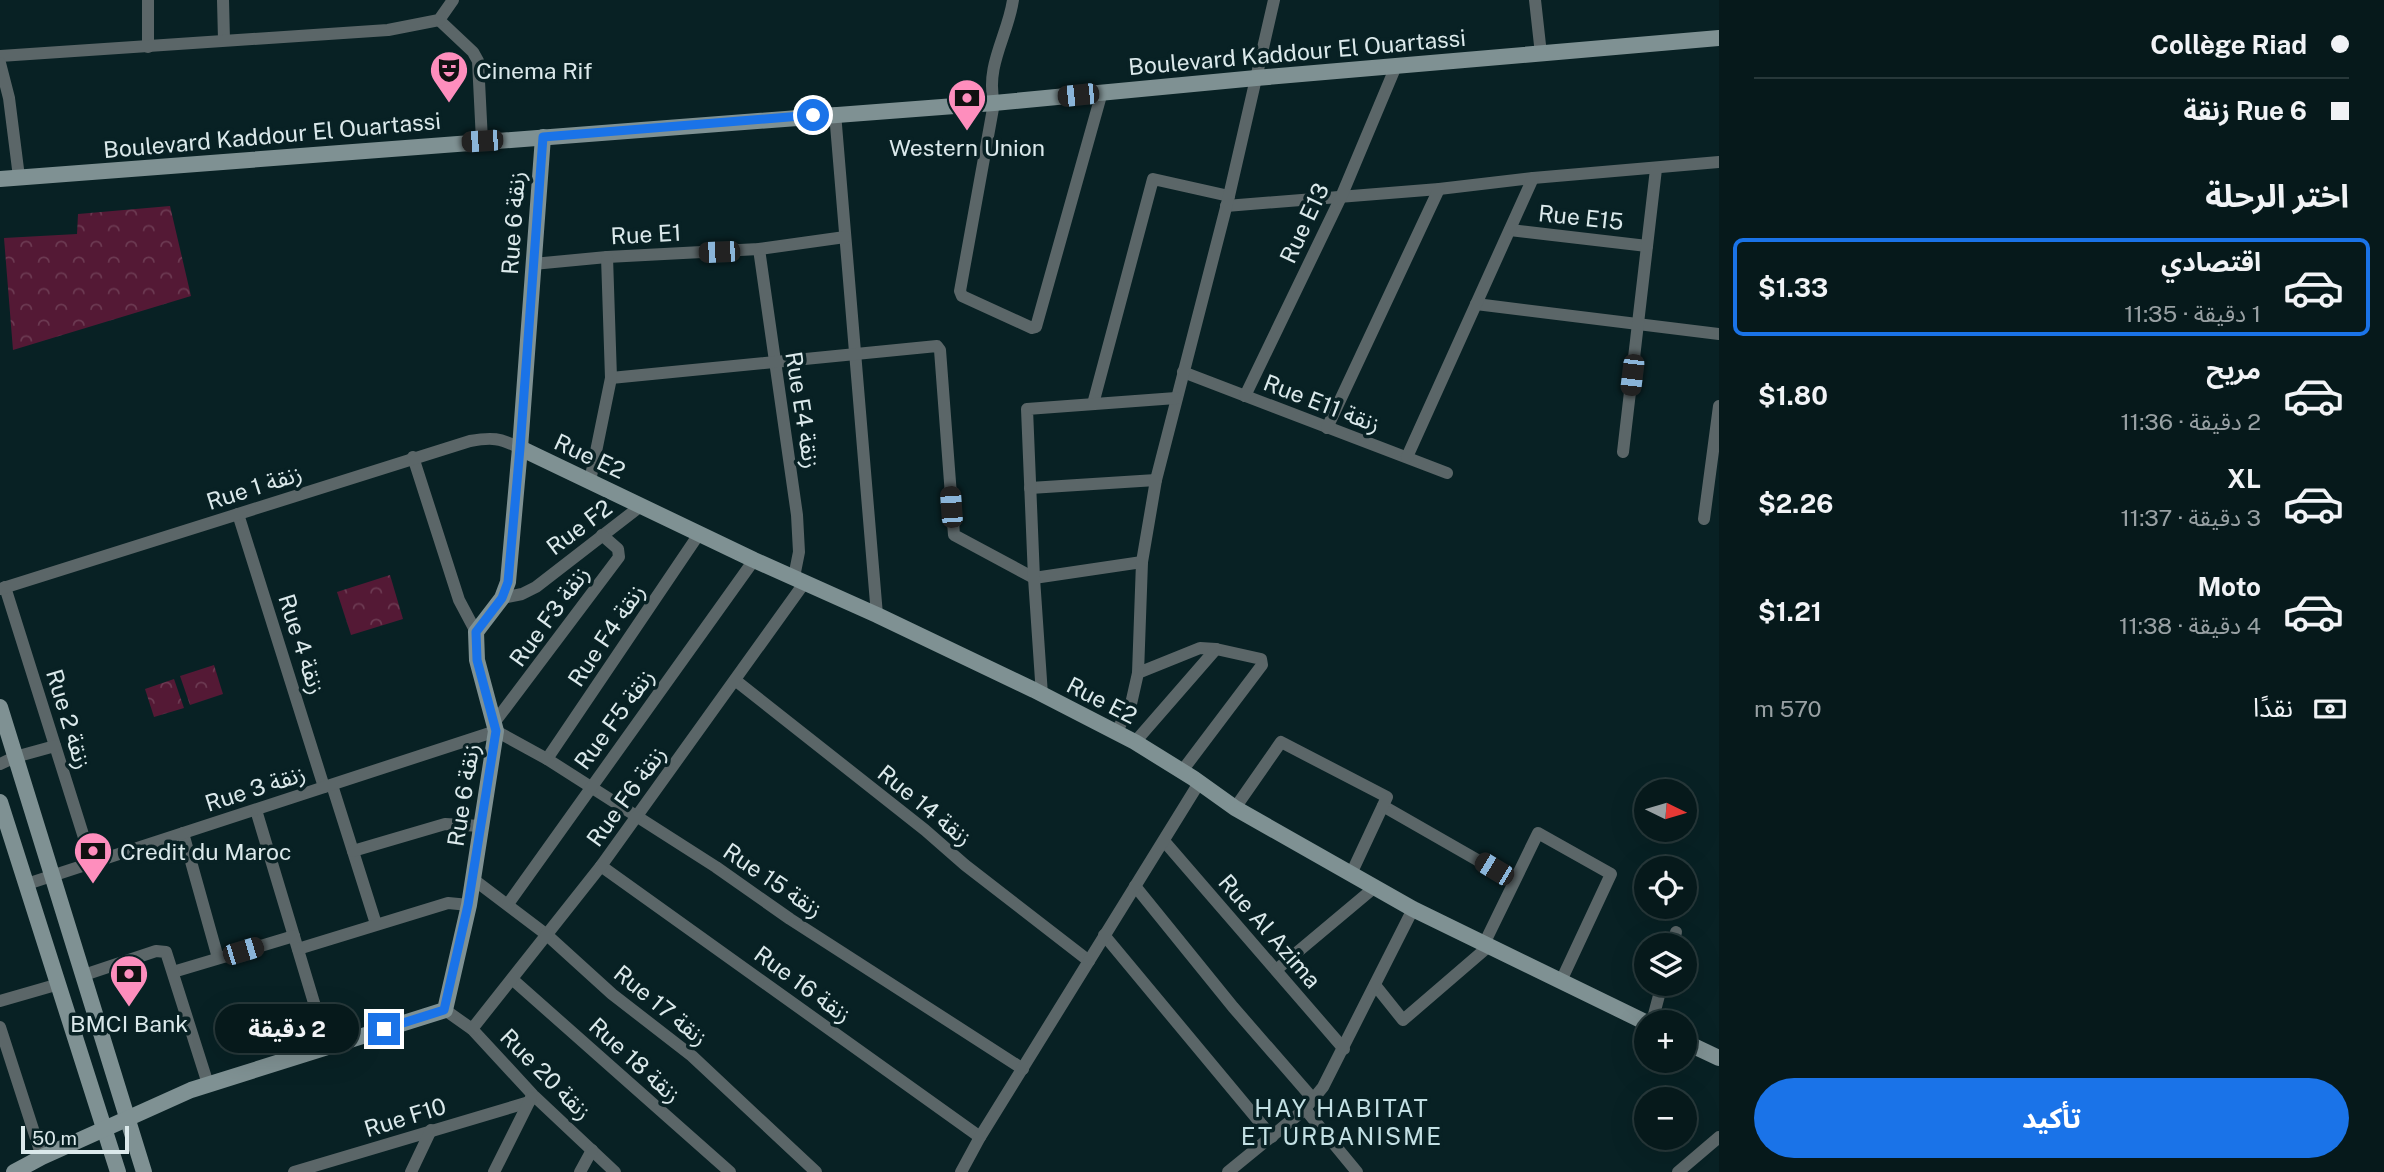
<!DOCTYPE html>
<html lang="ar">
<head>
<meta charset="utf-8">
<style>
	:root { --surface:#06191b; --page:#142628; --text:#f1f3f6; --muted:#98a0a3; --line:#27383a; --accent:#1a73e8 }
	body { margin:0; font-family:"Public Sans","Noto Sans Arabic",sans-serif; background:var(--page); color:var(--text); direction:rtl; height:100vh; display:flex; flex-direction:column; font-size:26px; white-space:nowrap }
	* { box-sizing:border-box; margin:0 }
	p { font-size:23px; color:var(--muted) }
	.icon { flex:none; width:38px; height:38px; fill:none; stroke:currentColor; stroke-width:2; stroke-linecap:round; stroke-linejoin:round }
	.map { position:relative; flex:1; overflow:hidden; direction:ltr }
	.details { display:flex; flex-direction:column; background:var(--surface); width:665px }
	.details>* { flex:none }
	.guide { display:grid; align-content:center; height:154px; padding:0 35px; background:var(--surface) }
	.needle { width:46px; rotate:95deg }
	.controls { position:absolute; left:1634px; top:779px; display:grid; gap:14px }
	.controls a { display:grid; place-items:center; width:63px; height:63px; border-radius:50%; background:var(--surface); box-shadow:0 7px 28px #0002,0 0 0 2px var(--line); font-size:35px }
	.scale { position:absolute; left:21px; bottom:18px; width:108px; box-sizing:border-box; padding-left:7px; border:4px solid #dbe9eb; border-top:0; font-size:19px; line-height:24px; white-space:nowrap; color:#dbe9eb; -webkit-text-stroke:5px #082124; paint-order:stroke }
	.end { position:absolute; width:32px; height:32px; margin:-16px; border:9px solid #1a73e8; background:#fff; box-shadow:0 0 0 4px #fff }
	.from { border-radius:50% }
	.bubble { position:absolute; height:49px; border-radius:24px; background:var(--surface); box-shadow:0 7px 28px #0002,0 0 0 2px var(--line); font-size:23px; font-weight:700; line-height:49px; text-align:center; direction:rtl }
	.car { position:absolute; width:21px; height:42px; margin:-21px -10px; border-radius:9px; box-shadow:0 0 5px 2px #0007; background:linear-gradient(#222 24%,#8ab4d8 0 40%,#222 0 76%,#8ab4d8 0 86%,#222 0) }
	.guide b { display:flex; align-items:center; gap:24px; height:66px; font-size:26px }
	.guide b+b { border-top:2px solid var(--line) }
	.guide i { width:18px; height:18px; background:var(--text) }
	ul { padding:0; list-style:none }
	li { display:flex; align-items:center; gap:21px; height:98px; margin:0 14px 10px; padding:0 21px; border:4px solid transparent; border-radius:10px }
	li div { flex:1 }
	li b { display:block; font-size:26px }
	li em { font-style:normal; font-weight:700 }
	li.current { border-color:var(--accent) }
	li>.icon { width:63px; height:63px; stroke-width:1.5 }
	h2 { padding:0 35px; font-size:32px; line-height:84px }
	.pay { display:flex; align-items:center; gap:18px; height:77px; padding:0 35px; font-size:26px }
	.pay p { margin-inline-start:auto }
	.primary-button { display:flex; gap:14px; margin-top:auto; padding:14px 35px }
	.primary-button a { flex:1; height:80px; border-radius:42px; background:var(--accent); color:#fff; font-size:28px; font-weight:700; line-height:80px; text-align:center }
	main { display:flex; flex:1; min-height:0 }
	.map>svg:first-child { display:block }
	.forest { fill:url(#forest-crowns) }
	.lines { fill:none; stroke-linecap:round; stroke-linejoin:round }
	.street { stroke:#5b6668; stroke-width:12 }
	.secondary { stroke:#7f9193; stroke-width:16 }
	.route { stroke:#1a73e8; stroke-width:9 }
	.labels { text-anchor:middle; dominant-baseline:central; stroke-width:7; stroke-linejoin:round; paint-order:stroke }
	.street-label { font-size:23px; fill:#dbe9eb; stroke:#082124 }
	.poi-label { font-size:23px; fill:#dbe9eb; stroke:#082124; text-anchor:start }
	.neighbourhood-label { font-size:24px; letter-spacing:2px; fill:#c3e0e4; stroke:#082124 }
</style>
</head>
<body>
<main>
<section class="details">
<div class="guide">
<b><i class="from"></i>Collège Riad</b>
<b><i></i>Rue 6 زنقة</b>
</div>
<h2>اختر الرحلة</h2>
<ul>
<li class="current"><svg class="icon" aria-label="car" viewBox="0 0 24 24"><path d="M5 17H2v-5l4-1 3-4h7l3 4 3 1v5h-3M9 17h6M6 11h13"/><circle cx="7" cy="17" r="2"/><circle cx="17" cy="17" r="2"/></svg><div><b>اقتصادي</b><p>1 دقيقة · 11:35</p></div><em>$1.33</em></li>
<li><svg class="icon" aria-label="car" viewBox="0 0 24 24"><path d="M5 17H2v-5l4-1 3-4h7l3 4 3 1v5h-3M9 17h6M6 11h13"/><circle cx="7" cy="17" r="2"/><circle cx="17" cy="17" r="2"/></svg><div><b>مريح</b><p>2 دقيقة · 11:36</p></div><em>$1.80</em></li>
<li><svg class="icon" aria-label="car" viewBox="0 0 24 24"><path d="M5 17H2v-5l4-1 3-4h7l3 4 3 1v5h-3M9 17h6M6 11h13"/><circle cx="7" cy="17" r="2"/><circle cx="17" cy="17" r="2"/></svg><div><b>XL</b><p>3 دقيقة · 11:37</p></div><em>$2.26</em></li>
<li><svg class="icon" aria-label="car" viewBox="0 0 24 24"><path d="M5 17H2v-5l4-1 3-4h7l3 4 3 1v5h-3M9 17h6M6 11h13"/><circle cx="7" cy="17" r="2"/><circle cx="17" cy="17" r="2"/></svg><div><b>Moto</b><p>4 دقيقة · 11:38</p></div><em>$1.21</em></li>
</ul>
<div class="pay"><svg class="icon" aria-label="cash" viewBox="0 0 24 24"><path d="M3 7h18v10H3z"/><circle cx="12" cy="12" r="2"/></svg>نقدًا<p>570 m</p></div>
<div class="primary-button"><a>تأكيد</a></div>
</section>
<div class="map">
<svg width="1719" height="1172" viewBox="0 0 1719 1172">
	<defs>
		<pattern id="forest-crowns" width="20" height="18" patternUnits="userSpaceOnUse" patternTransform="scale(1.75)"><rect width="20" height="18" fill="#541935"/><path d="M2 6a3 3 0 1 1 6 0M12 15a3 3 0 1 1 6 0" fill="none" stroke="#6c3a52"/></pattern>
	</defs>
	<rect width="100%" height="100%" fill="#082124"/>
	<g class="forest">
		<path d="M170 206 191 296 13 350 4 238 77 234 78 214Z"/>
		<path d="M390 575 403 619 351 635 337 592Z"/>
		<path d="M214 665 223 694 190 705 180 676Z"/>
		<path d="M174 679 184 708 154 717 145 689Z"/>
	</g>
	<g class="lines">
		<g class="street">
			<path d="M148 0V47"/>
			<path d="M223 0 224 40"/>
			<path d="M1013 0C1008 35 985 66 994 103L960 291 962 296 1032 328 1036 327 1102 92"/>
			<path d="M1535 0 1541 54"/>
			<path d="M439 20 473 52 478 61 482 141"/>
			<path d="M0 56 388 30 439 20 453 0"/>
			<path d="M0 63 9 98 19 177"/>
			<path d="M835 113 877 615"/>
			<path d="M1226 206 1439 189 1533 178 1719 162"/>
			<path d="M1510 230 1647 246"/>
			<path d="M759 249 797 515 799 552 794 577"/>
			<path d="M533 264 607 257 759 249 845 237"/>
			<path d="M1476 304 1719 334"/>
			<path d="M1183 372 1447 473"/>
			<path d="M611 378 937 346 940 350 954 535 1034 578 1142 562"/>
			<path d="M1245 396 1341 197 1396 66"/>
			<path d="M1093 404 1153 179 1229 196"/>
			<path d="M1327 428 1439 189"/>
			<path d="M1623 452 1656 169"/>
			<path d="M413 457 459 600 476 632"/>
			<path d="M1407 457 1533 178"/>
			<path d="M590 481 611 378 607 257"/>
			<path d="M1030 488 1156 480"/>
			<path d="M238 514 324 787"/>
			<path d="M1704 519 1719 406"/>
			<path d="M5 587 92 863"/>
			<path d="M0 589 470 441C492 437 500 438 520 448"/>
			<path d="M502 598 522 594 536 587 642 505"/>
			<path d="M1138 673 1142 562 1156 480 1229 196 1274 0"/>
			<path d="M735 680 925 830 965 865 1089 961"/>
			<path d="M1042 695 1034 578 1027 409 1176 398"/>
			<path d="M494 723 619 557 618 549 602 535"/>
			<path d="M1116 733 1131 704 1138 673 1200 648 1216 649 1261 659 1262 665 1182 771"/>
			<path d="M1135 742 1216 649"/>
			<path d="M547 759 699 534"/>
			<path d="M0 764 15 757 55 746"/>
			<path d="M332 785 376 924"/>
			<path d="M1383 806 1514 881"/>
			<path d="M1235 808 1281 742 1387 797 1351 874"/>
			<path d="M256 810 327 1046"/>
			<path d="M183 833 218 958"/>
			<path d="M1164 841 1344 1049"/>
			<path d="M353 851 445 824 481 826"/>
			<path d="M601 866 980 1137"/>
			<path d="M473 879 547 935 612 994 692 1056 816 1172"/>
			<path d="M27 884 496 731 547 759 716 867 790 919 1023 1069"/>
			<path d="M1135 886 1233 1007 1314 1100"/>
			<path d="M508 904 754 560"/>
			<path d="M1104 935 1272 1137"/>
			<path d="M1484 944 1538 833 1611 874 1561 981"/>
			<path d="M1673 945 1676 932"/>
			<path d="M298 949 448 903 469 905"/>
			<path d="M1276 970 1375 887"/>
			<path d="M173 972 294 936"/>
			<path d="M84 975 156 951 166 952 208 1084"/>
			<path d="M512 979 730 1172"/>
			<path d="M1375 985 1403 1020 1489 946"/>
			<path d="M0 1001 59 984"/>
			<path d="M445 1010 472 1029 533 1095 615 1172"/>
			<path d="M1652 1022 1662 984"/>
			<path d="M0 1027 42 1157"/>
			<path d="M472 1029 601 866 805 582"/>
			<path d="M1305 1109 1357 1172"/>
			<path d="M294 1172 529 1102"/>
			<path d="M411 1172 431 1130"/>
			<path d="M494 1172 531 1098"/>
			<path d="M580 1172 592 1150"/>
			<path d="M961 1172 980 1137 1199 783"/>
			<path d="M1228 1172 1305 1109 1323 1087 1413 909"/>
			<path d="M1678 1172 1719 1137"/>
		</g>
		<g class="secondary">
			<path d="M0 179 994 103 1256 78 1719 38"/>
			<path d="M520 448 754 560 877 615 1034 690 1135 742 1193 778 1235 808 1413 909 1647 1023"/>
			<path d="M0 707 144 1172"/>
			<path d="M0 802 118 1172"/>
			<path d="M1685 1042 1719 1058"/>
			<path d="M14 1172 42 1157 191 1090 445 1010 469 905 496 731 477 660 476 632 502 598 508 582 520 448 543 137"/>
		</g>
	</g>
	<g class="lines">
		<path class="route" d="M384 1029 444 1010 468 905 496 731 477 660 476 632 502 598 508 582 520 448 543 137 813 115"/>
	</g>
	<defs>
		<g id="theatre-pin" transform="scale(2.0125)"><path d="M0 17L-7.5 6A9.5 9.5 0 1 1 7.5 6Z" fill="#fe8ebd" stroke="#082124"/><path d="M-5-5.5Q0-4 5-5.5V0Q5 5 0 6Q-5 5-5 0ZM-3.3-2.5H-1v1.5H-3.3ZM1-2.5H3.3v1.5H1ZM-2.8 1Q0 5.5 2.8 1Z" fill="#111"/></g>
		<g id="bank-pin" transform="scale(2.0125)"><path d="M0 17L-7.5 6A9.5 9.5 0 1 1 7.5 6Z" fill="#fe8ebd" stroke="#082124"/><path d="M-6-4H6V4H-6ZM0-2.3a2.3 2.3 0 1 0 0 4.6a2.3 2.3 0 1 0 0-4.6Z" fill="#111"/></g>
	</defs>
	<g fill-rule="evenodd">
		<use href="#theatre-pin" x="449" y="70"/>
		<use href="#bank-pin" x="967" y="98"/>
		<use href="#bank-pin" x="93" y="851"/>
		<use href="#bank-pin" x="129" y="974"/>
	</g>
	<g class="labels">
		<g class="street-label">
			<text transform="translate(1297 52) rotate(-5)">Boulevard Kaddour El Ouartassi</text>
			<text transform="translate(272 135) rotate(-5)">Boulevard Kaddour El Ouartassi</text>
			<text transform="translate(1581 217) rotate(6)">Rue E15</text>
			<text transform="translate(513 223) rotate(-86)">Rue 6 زنقة</text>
			<text transform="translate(1304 223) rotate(-65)">Rue E13</text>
			<text transform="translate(646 234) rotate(-3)">Rue E1</text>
			<text transform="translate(1322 403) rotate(21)">Rue E11 زنقة</text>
			<text transform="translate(803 410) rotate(81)">Rue E4 زنقة</text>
			<text transform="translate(590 456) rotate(25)">Rue E2</text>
			<text transform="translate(254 487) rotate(-18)">Rue 1 زنقة</text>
			<text transform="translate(579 527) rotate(-37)">Rue F2</text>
			<text transform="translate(549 616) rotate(-54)">Rue F3 زنقة</text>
			<text transform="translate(606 635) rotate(-56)">Rue F4 زنقة</text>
			<text transform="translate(302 644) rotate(72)">Rue 4 زنقة</text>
			<text transform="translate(1102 700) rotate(27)">Rue E2</text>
			<text transform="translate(69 719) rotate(73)">Rue 2 زنقة</text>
			<text transform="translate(614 719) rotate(-54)">Rue F5 زنقة</text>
			<text transform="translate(255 788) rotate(-18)">Rue 3 زنقة</text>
			<text transform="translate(463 795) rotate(-81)">Rue 6 زنقة</text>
			<text transform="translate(626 796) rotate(-54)">Rue F6 زنقة</text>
			<text transform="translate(925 805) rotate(39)">Rue 14 زنقة</text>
			<text transform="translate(773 880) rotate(34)">Rue 15 زنقة</text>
			<text transform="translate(1270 931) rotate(49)">Rue Al Azima</text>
			<text transform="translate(803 984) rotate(36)">Rue 16 زنقة</text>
			<text transform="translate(661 1005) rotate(39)">Rue 17 زنقة</text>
			<text transform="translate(635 1060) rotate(42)">Rue 18 زنقة</text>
			<text transform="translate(546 1074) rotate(45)">Rue 20 زنقة</text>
			<text transform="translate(405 1117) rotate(-17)">Rue F10</text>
		</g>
		<g class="poi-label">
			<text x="476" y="70">Cinema Rif</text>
			<text x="967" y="147" text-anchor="middle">Western Union</text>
			<text x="120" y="851">Credit du Maroc</text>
			<text x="129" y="1023" text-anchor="middle">BMCI Bank</text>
		</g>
		<g class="neighbourhood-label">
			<text x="1342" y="1108">HAY HABITAT<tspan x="1342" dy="28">ET URBANISME</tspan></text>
		</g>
	</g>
</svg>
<div class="controls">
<a><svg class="needle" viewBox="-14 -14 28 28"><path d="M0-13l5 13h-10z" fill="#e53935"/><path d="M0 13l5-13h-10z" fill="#98a0a3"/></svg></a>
<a><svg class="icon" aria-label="locate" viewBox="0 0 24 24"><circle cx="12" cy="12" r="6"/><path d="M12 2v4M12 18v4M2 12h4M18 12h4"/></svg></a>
<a><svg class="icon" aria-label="layers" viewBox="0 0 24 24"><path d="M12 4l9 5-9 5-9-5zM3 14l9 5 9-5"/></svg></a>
<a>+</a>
<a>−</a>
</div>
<div class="scale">50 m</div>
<i class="end from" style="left:813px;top:115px"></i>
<i class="end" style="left:384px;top:1029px"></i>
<div class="bubble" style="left:215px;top:1004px;width:144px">2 دقيقة</div>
<i class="car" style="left:1078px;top:95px;rotate:264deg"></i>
<i class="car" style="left:482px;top:141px;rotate:266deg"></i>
<i class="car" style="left:719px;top:252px;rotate:268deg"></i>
<i class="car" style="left:1632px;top:375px;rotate:187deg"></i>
<i class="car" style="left:951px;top:507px;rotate:356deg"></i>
<i class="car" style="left:1494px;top:869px;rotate:301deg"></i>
<i class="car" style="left:243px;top:951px;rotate:73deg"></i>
</div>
</main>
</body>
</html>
